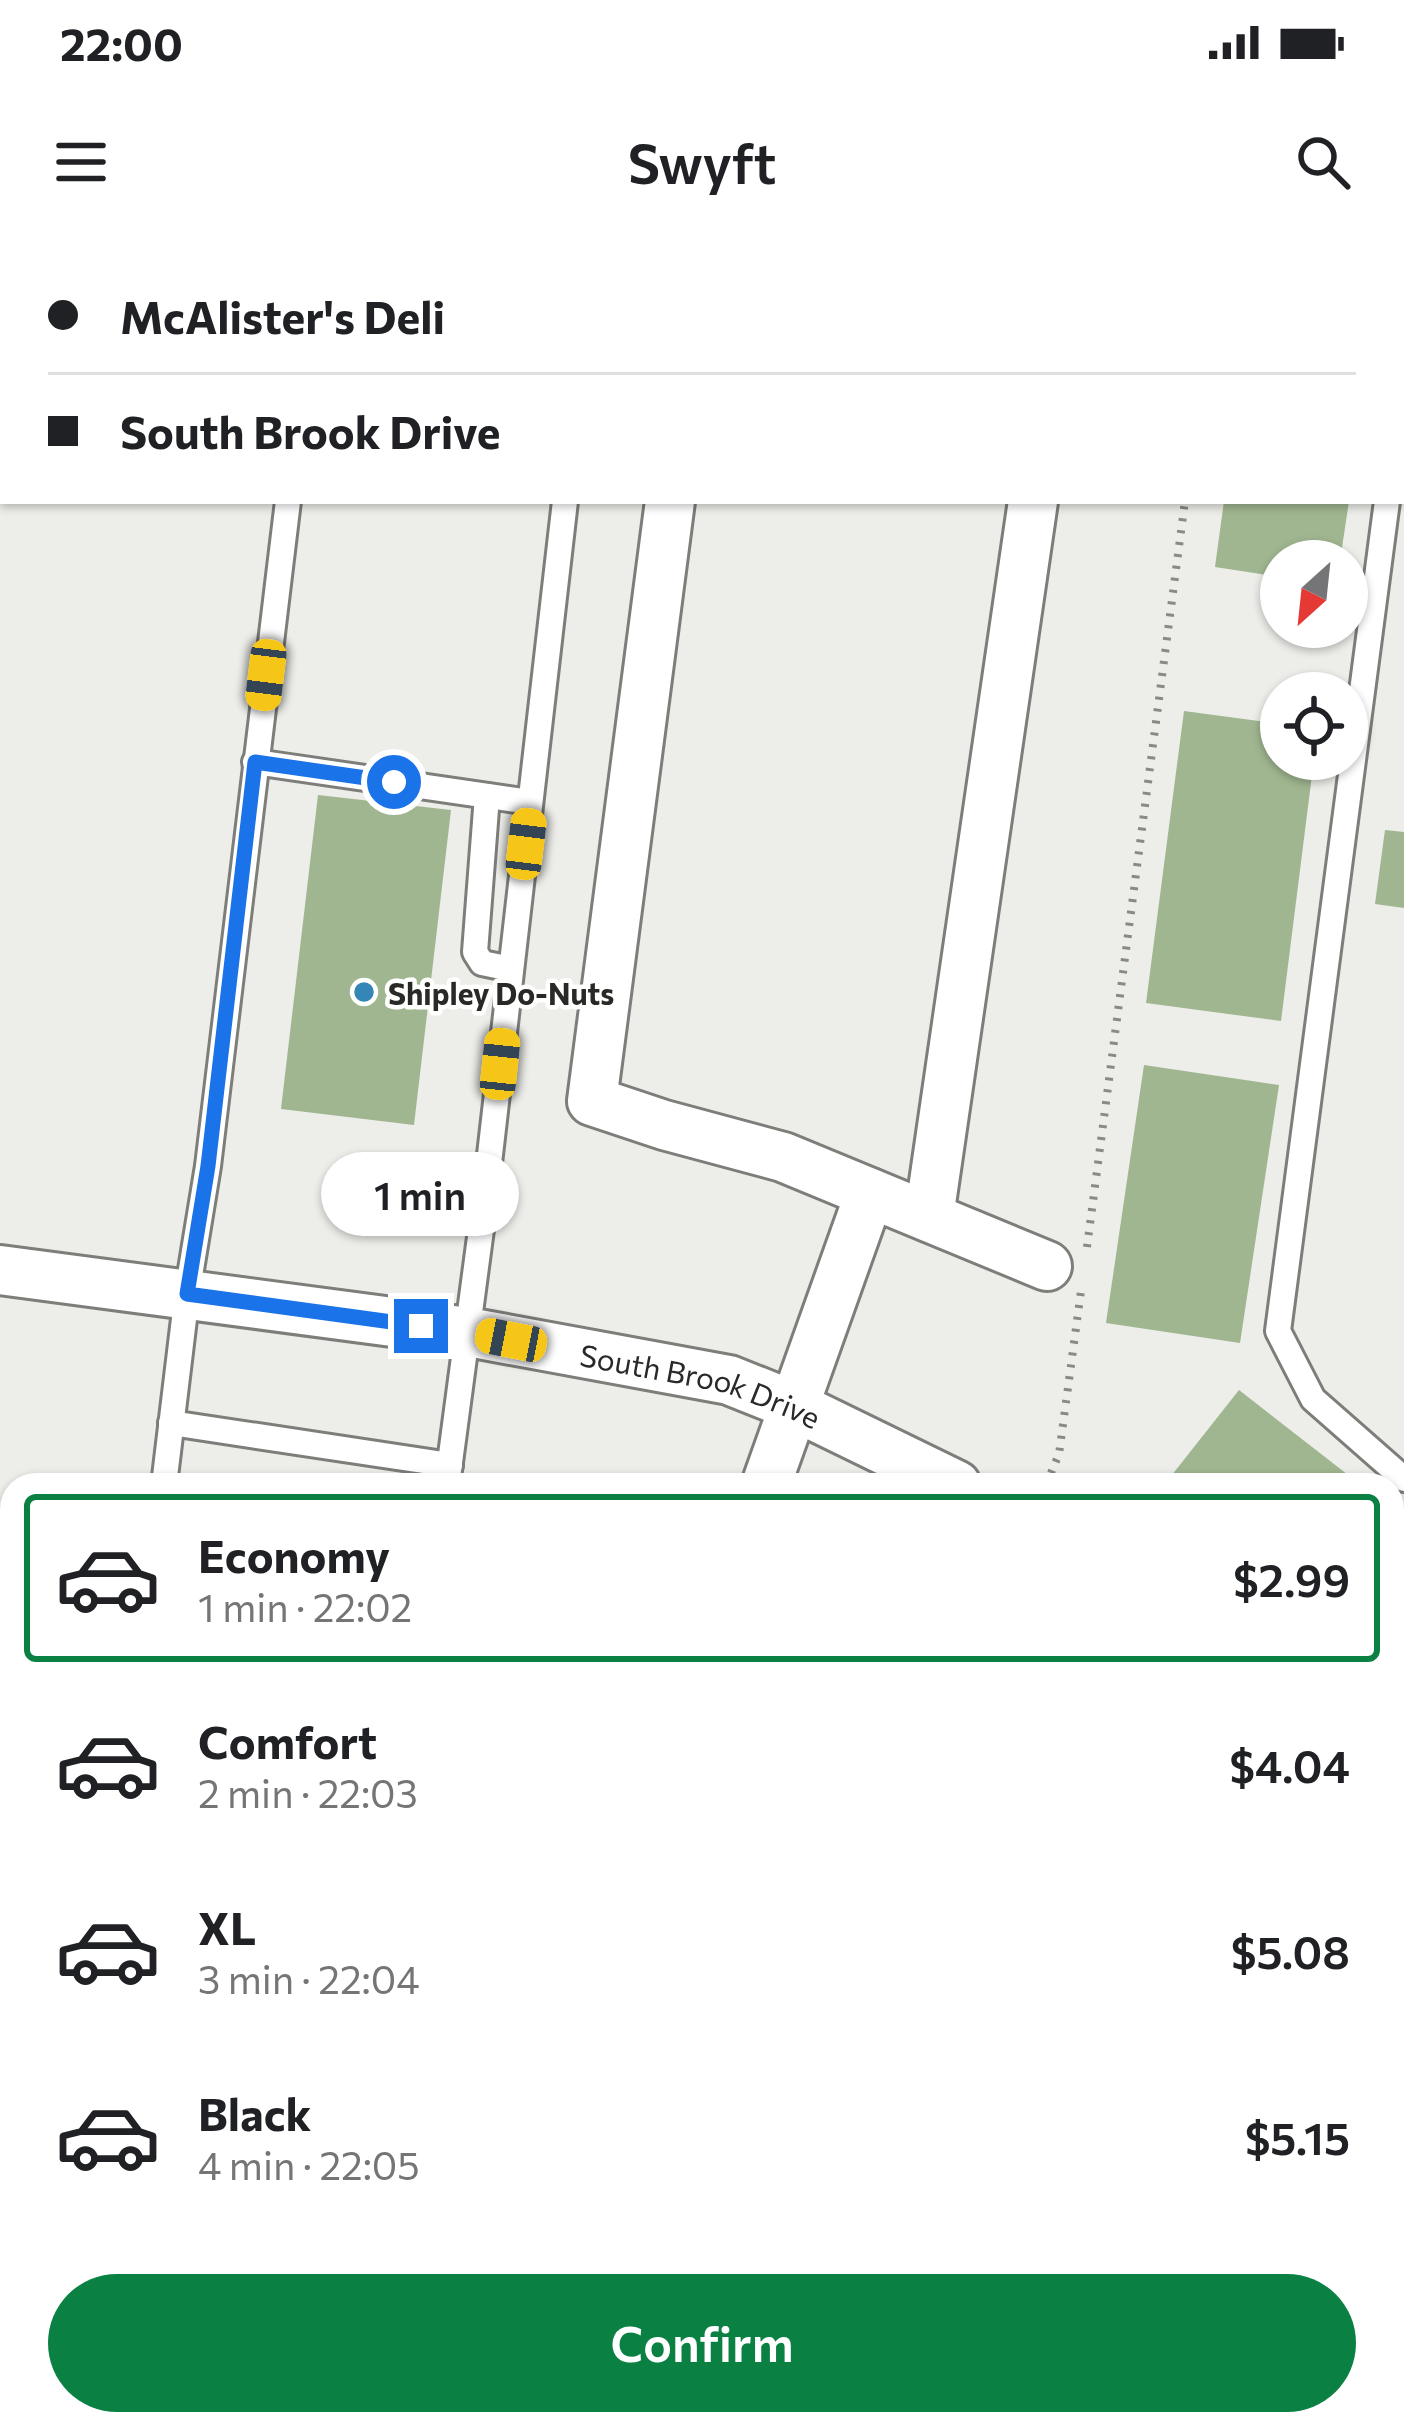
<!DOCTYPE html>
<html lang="en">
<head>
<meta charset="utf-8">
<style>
	:root { --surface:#fff; --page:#f2f2f2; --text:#202124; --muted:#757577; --line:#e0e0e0; --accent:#0b8043 }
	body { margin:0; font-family:Commissioner,sans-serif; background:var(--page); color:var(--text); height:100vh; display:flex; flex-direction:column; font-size:45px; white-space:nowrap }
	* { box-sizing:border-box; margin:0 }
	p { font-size:39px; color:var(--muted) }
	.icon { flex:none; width:66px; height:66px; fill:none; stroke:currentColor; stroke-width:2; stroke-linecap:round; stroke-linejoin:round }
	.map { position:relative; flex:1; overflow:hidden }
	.panel { position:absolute; left:0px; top:1233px; width:1404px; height:963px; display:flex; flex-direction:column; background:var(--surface); border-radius:36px 36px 0 0; box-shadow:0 3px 9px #0004 }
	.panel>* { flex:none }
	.hud { position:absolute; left:0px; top:0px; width:1404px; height:264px; box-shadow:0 3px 9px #0004; display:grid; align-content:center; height:264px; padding:0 48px; background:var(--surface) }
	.needle { width:78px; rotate:207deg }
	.fabs { position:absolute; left:1260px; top:300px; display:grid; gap:24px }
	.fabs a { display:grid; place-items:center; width:108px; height:108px; border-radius:50%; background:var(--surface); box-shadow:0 3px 9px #0004; font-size:60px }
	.end { position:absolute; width:54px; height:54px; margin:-27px; border:15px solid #1a73e8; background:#fff; box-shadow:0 0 0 6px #fff }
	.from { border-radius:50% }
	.bubble { position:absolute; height:84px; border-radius:42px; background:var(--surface); box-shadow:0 3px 9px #0004; font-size:39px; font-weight:600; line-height:84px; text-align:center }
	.car { position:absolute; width:36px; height:72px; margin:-36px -18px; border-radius:15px; box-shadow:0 0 9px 3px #0007; background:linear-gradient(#f5c518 24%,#345 0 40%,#f5c518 0 76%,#345 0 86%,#f5c518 0) }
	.hud b { display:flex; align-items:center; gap:42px; height:114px; font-size:45px }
	.hud b+b { border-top:3px solid var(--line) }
	.hud i { width:30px; height:30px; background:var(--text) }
	ul { padding:21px 0 0; list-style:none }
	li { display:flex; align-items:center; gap:36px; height:168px; margin:0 24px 18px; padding:0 24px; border:6px solid transparent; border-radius:12px }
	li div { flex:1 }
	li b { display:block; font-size:45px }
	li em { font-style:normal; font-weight:600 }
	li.selected { border-color:var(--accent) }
	li>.icon { width:108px; height:108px; stroke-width:1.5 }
	.button { display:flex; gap:24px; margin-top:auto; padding:24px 48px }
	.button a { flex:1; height:138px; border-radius:72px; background:var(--accent); color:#fff; font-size:48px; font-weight:600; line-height:138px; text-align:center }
	.status { display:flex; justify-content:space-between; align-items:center; height:84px; padding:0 60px; background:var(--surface); direction:ltr }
	.status svg { height:33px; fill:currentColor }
	header { display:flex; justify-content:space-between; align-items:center; height:156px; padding:0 48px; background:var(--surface); font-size:54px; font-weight:600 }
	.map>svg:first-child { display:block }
	.building { fill:#a0b690 }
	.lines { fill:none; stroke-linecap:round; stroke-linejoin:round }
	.service-casing { stroke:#7d7d79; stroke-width:30 }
	.minor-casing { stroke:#7d7d79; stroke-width:54 }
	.primary-casing { stroke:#7d7d79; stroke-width:72 }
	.path { stroke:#898986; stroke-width:8; stroke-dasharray:3 9; stroke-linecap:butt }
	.service { stroke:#fff; stroke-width:24 }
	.minor { stroke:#fff; stroke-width:48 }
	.primary { stroke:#fff; stroke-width:66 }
	.route { stroke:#1a73e8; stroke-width:15 }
	.poi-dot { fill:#3386b6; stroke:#fffffe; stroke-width:4.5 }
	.labels { text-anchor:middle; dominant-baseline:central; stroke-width:9; stroke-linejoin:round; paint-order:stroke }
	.poi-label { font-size:30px; font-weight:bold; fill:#292927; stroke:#fffffe; text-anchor:start }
	.street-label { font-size:30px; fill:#292927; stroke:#fffffe }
</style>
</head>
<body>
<div class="status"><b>22:00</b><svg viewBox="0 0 49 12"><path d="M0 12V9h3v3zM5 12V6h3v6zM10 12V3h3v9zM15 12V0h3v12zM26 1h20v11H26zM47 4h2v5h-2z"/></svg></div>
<header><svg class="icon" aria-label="menu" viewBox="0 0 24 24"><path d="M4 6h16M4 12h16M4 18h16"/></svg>Swyft<svg class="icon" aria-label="search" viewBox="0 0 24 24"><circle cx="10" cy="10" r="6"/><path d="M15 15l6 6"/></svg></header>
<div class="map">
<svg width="1404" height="2194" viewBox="0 0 1404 2194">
	<rect width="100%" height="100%" fill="#edede9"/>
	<g class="building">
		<path d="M1224 261H1349L1340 321H1281V337L1215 327Z"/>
		<path d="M1184 471 1281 484V519H1314L1281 781 1146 763Z"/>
		<path d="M318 555 451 570 414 885 281 869Z"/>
		<path d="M1385 590 1404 592V668L1375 664Z"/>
		<path d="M1144 825 1279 845 1240 1103 1106 1083Z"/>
		<path d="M1239 1150 1361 1245H1164Z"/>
		<path d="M1392 1269 1404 1278V1404L1392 1420Z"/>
		<path d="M1392 1679 1404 1688V1859L1392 1849Z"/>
		<path d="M1392 2093 1404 2112V2194H1309L1303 2184H1392Z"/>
	</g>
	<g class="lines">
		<g class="service-casing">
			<g id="service">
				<path d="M209 3V0"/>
				<path d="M324 3V0"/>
				<path d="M567 3V0"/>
				<path d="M596 3 597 0"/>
				<path d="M1401 150 1404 130"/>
				<path d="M1387 261 1278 1091 1313 1159 1404 1239"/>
				<path d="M255 522 530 562"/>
				<path d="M487 556 475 712 482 723 511 729"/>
				<path d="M171 1183 450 1225"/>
				<path d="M164 1245 187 1054 208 926 288 261"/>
				<path d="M447 1245 484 967 565 261"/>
				<path d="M12 1577 5 1630 12 1631"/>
				<path d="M1392 1911 1404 1921"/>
				<path d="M1235 2184 1242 2194"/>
			</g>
		</g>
		<g class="minor-casing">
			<g id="minor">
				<path d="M670 261 592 861 664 885 783 917 1047 1026"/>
				<path d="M929 977 1033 261"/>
				<path id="s1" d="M0 1030 468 1092 729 1140 794 1166 956 1245"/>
				<path d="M766 1245 870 953"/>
				<path d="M1392 1563 1404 1572"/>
			</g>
		</g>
		<g class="primary-casing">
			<g id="primary">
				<path d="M18 3 19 0"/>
				<path d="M0 144 3 121"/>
			</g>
		</g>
		<g class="path">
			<path d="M1401 66 1404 67"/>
			<path d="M1087 1007 1185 261"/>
			<path d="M1051 1233 1059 1214 1081 1051"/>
			<path d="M0 1736 12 1744"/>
			<path d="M295 2184 312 2194"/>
			<path d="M996 2184V2194"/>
		</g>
		<use href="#service" class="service"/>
		<use href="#minor" class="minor"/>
		<use href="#primary" class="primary"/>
	</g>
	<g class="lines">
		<path class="route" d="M394 542 255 522 208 926 187 1054 421 1086"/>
	</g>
	<circle class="poi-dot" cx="364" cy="752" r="12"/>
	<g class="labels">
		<g class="poi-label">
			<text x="388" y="752">Shipley Do-Nuts</text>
		</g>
		<g class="street-label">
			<text stroke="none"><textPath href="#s1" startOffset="711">South Brook Drive</textPath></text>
		</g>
	</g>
</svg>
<div class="fabs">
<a><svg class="needle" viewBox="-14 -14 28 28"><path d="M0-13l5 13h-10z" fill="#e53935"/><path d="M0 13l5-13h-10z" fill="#757577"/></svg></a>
<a><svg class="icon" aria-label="locate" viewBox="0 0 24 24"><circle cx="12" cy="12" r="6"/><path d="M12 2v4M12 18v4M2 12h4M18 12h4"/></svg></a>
</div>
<i class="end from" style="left:394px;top:542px"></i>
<i class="end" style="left:421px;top:1086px"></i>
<div class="bubble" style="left:321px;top:912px;width:198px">1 min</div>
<i class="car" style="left:266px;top:435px;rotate:187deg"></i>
<i class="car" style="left:526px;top:604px;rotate:7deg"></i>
<i class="car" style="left:500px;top:824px;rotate:6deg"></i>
<i class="car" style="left:511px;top:1100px;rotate:281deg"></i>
<div class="hud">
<b><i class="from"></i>McAlister's Deli</b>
<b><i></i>South Brook Drive</b>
</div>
<section class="panel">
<ul>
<li class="selected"><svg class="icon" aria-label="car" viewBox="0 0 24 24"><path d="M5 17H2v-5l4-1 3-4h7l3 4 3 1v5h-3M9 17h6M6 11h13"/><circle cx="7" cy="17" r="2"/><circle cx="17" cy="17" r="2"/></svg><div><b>Economy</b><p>1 min · 22:02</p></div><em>$2.99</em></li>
<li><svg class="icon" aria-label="car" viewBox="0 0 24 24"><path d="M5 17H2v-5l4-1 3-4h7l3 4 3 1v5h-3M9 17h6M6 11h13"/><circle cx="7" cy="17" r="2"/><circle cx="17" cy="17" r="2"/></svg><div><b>Comfort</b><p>2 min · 22:03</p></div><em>$4.04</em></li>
<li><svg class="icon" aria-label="car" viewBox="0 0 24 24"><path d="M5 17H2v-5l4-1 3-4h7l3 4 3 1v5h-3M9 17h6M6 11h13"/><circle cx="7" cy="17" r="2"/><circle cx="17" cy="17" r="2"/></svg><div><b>XL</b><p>3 min · 22:04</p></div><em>$5.08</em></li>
<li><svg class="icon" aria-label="car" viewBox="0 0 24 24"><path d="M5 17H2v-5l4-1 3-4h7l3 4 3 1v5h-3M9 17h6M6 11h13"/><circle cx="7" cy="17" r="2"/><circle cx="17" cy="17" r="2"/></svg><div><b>Black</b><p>4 min · 22:05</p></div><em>$5.15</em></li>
</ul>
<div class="button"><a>Confirm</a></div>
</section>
</div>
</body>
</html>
